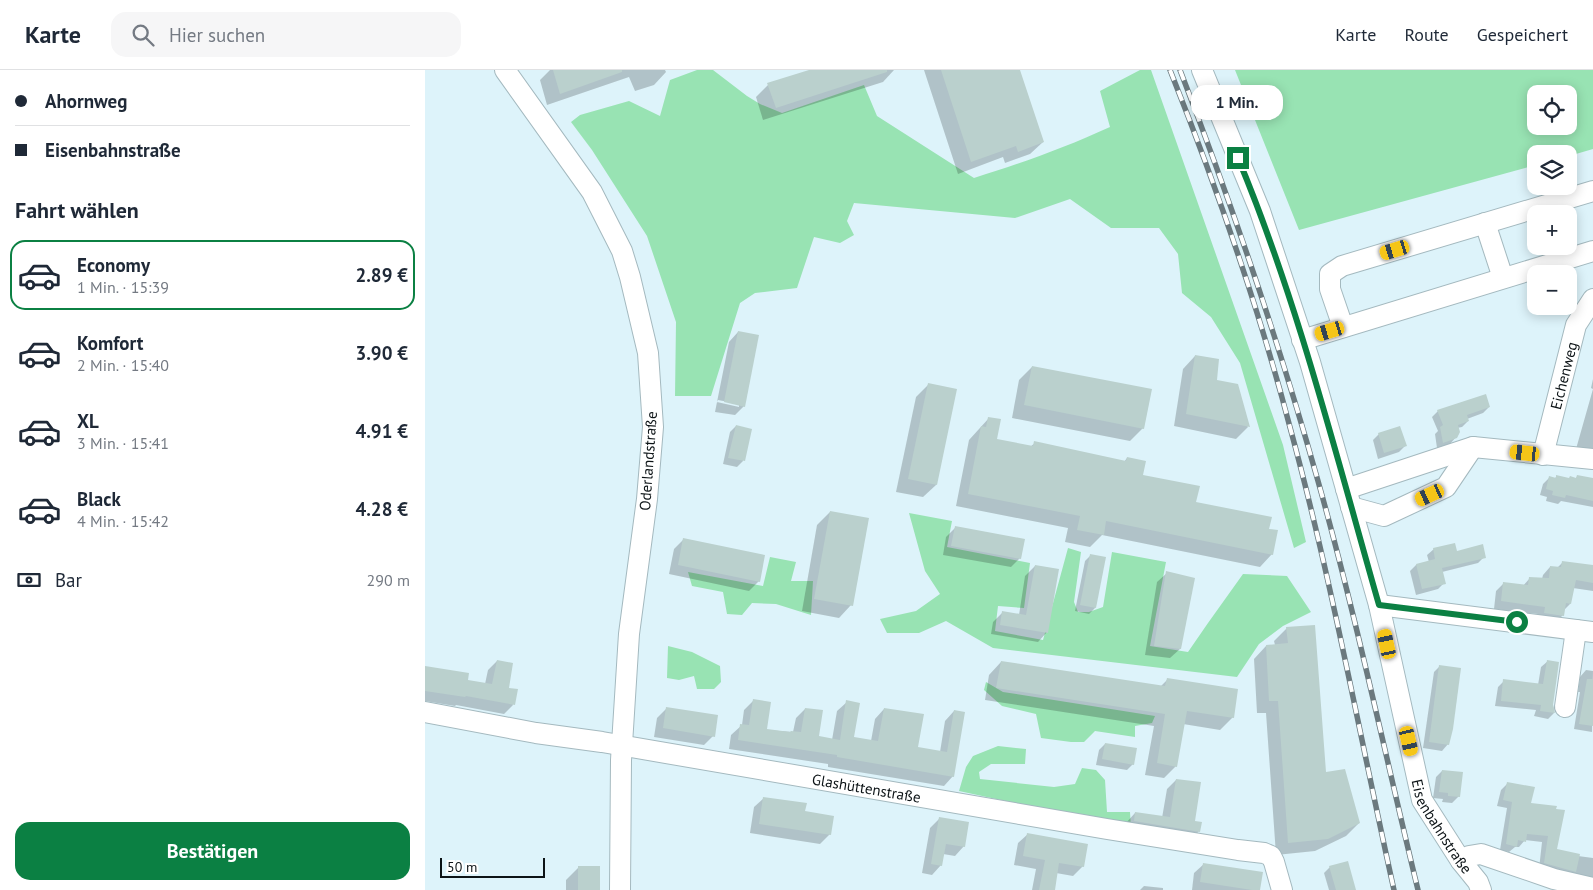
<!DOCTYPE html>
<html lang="de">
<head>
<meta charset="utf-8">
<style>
	:root { --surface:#fff; --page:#f6f6f7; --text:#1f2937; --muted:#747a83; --line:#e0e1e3; --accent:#0b8043 }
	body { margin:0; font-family:"PT Sans",sans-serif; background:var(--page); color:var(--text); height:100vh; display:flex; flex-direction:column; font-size:19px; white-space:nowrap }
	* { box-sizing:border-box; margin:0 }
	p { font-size:16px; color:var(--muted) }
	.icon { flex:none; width:28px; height:28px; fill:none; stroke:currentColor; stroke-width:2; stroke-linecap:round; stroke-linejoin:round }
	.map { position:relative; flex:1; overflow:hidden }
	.details { display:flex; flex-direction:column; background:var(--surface); width:425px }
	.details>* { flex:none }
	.hud { display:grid; align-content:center; height:110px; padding:0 15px; background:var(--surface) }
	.fabs { position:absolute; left:1102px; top:15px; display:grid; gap:10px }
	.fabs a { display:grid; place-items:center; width:50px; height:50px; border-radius:10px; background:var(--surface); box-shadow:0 2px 12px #0003; font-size:25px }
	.scale { position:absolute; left:15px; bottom:12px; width:105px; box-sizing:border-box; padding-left:5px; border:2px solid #0c1316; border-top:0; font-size:14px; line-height:18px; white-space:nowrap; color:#0c1316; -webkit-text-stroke:4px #fff; paint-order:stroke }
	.end { position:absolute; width:22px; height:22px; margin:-11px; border:6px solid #0b8043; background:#fff; box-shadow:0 0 0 2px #fff }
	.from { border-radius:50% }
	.bubble { position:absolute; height:35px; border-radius:15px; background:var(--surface); box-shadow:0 2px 12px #0003; font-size:16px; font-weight:800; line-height:35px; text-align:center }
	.car { position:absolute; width:15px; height:30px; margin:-15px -8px; border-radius:6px; box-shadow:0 0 4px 1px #0007; background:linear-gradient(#f5c518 24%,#345 0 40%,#f5c518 0 76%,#345 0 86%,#f5c518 0) }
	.hud b { display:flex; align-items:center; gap:18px; height:48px; font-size:19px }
	.hud b+b { border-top:1px solid var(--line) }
	.hud i { width:12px; height:12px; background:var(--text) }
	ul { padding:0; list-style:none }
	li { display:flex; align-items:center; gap:15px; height:70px; margin:0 10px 8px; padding:0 5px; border:2px solid transparent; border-radius:15px }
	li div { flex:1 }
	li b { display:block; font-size:19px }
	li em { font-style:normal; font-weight:800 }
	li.current { border-color:var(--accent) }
	li>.icon { width:45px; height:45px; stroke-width:1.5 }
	h2 { padding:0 15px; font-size:22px; line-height:60px }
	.pay { display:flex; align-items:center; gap:12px; height:55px; padding:0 15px; font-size:19px }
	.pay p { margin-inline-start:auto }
	.cta { display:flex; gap:10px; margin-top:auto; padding:10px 15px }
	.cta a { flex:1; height:58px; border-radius:15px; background:var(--accent); color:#fff; font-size:20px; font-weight:800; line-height:58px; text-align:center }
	header { display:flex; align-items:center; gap:30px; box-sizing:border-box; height:70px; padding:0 25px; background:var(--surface); border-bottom:1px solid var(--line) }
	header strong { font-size:24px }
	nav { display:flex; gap:28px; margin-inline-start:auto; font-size:18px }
	.search { width:350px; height:45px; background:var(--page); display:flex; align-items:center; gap:12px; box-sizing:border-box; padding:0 18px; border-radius:15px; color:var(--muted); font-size:19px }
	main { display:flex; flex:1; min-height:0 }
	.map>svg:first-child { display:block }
	.green { fill:#98e3b3; fill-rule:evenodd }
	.shadow { fill:#0003; fill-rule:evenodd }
	.building { fill:#bad0cd }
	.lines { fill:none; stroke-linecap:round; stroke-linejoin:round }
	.minor-casing { stroke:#a4b9bf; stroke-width:22 }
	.minor { stroke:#fff; stroke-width:20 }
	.rail-casing { stroke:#6b797e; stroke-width:5.5 }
	.rail { stroke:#fff; stroke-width:4; stroke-dasharray:11; stroke-linecap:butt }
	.route { stroke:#0b8043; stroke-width:6 }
	.labels { text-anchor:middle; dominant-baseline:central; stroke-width:4; stroke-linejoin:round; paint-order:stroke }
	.street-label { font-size:15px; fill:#0c1316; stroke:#fff }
</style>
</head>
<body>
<header>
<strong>Karte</strong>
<div class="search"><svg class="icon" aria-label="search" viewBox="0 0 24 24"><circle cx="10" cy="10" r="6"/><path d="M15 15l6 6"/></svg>Hier suchen</div>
<nav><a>Karte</a><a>Route</a><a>Gespeichert</a></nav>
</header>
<main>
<section class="details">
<div class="hud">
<b><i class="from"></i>Ahornweg</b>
<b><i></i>Eisenbahnstraße</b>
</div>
<h2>Fahrt wählen</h2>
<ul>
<li class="current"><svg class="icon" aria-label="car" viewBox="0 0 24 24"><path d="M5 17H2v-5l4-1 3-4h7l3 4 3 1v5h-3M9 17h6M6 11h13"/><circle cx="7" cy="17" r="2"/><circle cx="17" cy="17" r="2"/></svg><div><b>Economy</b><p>1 Min. · 15:39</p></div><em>2.89 €</em></li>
<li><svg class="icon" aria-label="car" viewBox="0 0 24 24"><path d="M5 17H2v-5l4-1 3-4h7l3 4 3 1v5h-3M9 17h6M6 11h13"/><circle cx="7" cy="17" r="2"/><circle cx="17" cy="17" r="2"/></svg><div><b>Komfort</b><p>2 Min. · 15:40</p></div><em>3.90 €</em></li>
<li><svg class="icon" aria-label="car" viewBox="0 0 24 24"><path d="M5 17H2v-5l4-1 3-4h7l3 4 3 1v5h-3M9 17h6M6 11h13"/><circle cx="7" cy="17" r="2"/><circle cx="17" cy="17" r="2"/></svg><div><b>XL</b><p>3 Min. · 15:41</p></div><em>4.91 €</em></li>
<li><svg class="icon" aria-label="car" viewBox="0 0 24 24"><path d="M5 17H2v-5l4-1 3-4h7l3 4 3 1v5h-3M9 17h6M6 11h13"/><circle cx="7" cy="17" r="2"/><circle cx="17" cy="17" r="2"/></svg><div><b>Black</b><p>4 Min. · 15:42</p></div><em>4.28 €</em></li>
</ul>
<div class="pay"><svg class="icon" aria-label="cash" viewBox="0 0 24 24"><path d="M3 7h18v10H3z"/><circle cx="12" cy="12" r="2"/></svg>Bar<p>290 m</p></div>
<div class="cta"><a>Bestätigen</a></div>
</section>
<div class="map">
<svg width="1168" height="820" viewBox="0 0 1168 820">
	<rect width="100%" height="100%" fill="#ddf3fa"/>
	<g class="green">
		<path d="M272 0H288L322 26 335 34 357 43 439 15 452 46 549 108C597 93 639 78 685 57L675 21 715 0H726L858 375 881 472 869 478 815 293 786 247 757 223 753 184 734 158H686L645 129 590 148 429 133 422 151 429 165 415 173 389 167 372 218 330 223 315 233 286 326H250L251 252 222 166 167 80 146 52 155 45 204 31 235 46 245 10Z"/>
		<path d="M810 0H1168V79L1144 86V84H1111V95L874 160ZM1111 24H1144V56H1111Z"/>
		<path d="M484 443 527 451 522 477 605 493 599 538 573 536 570 561 618 570 643 478 656 482 649 532 653 542H664L678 537 687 482 741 492 725 576 763 582 783 553 818 504 862 506 886 542 858 556 834 574 812 607 568 578 521 551 494 563H462L455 549 491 541 515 524 500 501Z"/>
		<path d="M345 487 371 492 366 511H388L386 545 351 534 327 533 317 545 302 544 298 522 267 516 263 502 338 516Z"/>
		<path d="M243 576 267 582 295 596 296 612 289 619H272L269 606 254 610 242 608Z"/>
		<path d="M561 612 578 622 730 646 727 653 710 656V667L670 661 659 672H646L616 668 611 644 577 636 559 620Z"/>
		<path d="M573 676 601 679 600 694H566L554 702 555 709 629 717 650 714 657 698 671 700 680 710 682 742H705L706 758 534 721 541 697 548 686Z"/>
	</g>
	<g class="shadow">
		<path d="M125 0H240L241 2 229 15 210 21 204 7 122 35 115 10Z"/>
		<path d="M388 0H469L458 12 338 50 331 27 343 15Z"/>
		<path d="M499 0H594L618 72 605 84 580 93 578 87 533 104Z"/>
		<path d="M313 262 319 336 310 345 290 342 304 272ZM293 330 314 334V337L292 332Z"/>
		<path d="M770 286 791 311 823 357 811 369 749 356 758 299Z"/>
		<path d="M607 297 718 358 705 371 587 348 594 310Z"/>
		<path d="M1168 309V383L1151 379 1168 319 1166 318Z"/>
		<path d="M503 315 511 415 498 427 471 422 491 327Z"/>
		<path d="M1064 337 1058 343 1042 349 1043 351 1037 357 1032 358 1031 367 1025 374 1012 378 1010 364 1013 361 1007 347 1013 341Z"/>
		<path d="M564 348 571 370 605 377 610 373 699 392 702 388 717 406 770 433 843 460 847 484 835 497 677 465 665 477 640 472 643 458 531 436 544 370Z"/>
		<path d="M311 356 318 391 312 397 298 394 305 362Z"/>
		<path d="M954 364 980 376 974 382 953 389 948 370Z"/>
		<path d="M1132 406 1144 409H1150L1153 406 1168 410V437L1136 431 1133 434 1121 431 1122 427 1115 425 1118 414 1124 408 1129 409Z"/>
		<path d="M405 442 426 535 414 548 377 541 392 455Z"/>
		<path d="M530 458 595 488 586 497 518 485 521 467Z"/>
		<path d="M258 470 334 511 324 521 244 504 249 479Z"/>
		<path d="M1009 479 1031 482 1059 487 1053 493 1017 502 1019 513 1013 519 991 525 985 501 991 495 1004 492 1002 485Z"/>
		<path d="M666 485 670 538 664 544 650 541 660 491Z"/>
		<path d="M1138 492 1168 496V521L1148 518 1145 534 1139 540 1138 545 1130 553 1112 550 1113 544 1069 539 1071 521 1078 514 1098 516 1105 508 1117 509 1118 505 1125 497 1132 498Z"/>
		<path d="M610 496 622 562 613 572 566 564 568 552 578 542 594 545 600 506Z"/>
		<path d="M742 503 755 579 745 588 720 585 732 512Z"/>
		<path d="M862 558 899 703 934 753 921 766 890 781 851 785 841 643H832L829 589 841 576 850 575 849 571Z"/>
		<path d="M72 591 88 635 79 644 31 635 30 636 0 631V597L42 611 60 614 63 600Z"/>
		<path d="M1123 591 1129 643 1123 649 1109 646 1111 640 1070 636 1073 617 1079 611 1113 615 1116 597Z"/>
		<path d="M576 592 735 617 742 610 808 647 795 660 758 654 751 696 739 708 720 705 729 656 560 630 564 605Z"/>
		<path d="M1015 596 1023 674 1017 681 998 678 1009 602Z"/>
		<path d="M1161 600 1168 601 1167 662 1149 659 1155 622H1153L1155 607Z"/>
		<path d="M328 631 341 660 368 662 371 648 380 639 393 668 407 670 412 641 422 632 428 668 446 671 450 649 459 639 492 678 515 682 520 651 529 641 528 706 519 716 403 697V694L304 679 306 665 317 655 319 640Z"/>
		<path d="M242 638 288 666 279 675 229 667 232 648Z"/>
		<path d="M680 674 708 694 702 700 671 695 674 680Z"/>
		<path d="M1017 701 1034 726 1027 733 1017 732 1018 729 1008 728 1011 707Z"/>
		<path d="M751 710 768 752 774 761 765 771 701 753 710 743 737 748 742 719Z"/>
		<path d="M1082 714 1105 734 1130 737V780L1153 786 1168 788V813L1114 799 1117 772 1100 770 1094 777H1090L1084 782 1075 780 1082 738 1072 736 1076 720Z"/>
		<path d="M339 728 379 742 405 764 395 774 325 763 329 737Z"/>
		<path d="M514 749 539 776 530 786 518 784 516 795 507 805 497 803 505 758Z"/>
		<path d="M603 764 658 796 648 806 631 803 628 820H607L611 799 589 795 593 773Z"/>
		<path d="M779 794 834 820H767L769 803Z"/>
		<path d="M905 797 930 820H904L899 803Z"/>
		<path d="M153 798 174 820H141V810Z"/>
		<path d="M719 816 738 818V820H715Z"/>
	</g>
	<g class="building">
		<path d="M128 0H197V2L135 24Z"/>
		<path d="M384 0H462V2L351 38 342 13Z"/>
		<path d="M516 0H595L619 72 593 82 591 76 546 92Z"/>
		<path d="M313 261 334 265 320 337 299 332Z"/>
		<path d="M770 285 794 289 792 310 813 314 825 357 761 344Z"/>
		<path d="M607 296 727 319 719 359 599 335Z"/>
		<path d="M503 313 532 319 512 415 483 409Z"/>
		<path d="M1061 324 1065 337 1042 345 1044 351 1033 355 1035 362 1032 368 1018 373 1015 357 1018 355 1012 340Z"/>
		<path d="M563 347 576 349 572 369 608 376 609 371 701 391 702 387 721 391 718 405 775 416 771 432 847 447 844 459 853 460 848 485 681 451 679 465 652 460 655 446 543 424 556 356 561 357Z"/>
		<path d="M311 355 327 359 320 391 303 388Z"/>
		<path d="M975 356 982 376 959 383 953 363Z"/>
		<path d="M1131 405 1144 408 1145 406 1151 408 1152 405 1168 408V431L1141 425 1140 428 1127 425 1128 421 1121 419 1124 406 1131 408Z"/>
		<path d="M405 441 444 448 428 536 389 529Z"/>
		<path d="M530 456 600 469 596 489 526 476Z"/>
		<path d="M258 468 340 485 335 512 253 495Z"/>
		<path d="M1030 473 1032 481 1058 474 1061 488 1017 498 1021 514 997 519 991 494 1010 489 1008 478Z"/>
		<path d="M665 484 681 487 671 538 655 535Z"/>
		<path d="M1137 491 1168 495V513L1151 510 1146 534 1141 533 1139 546 1119 543 1120 537 1076 531 1078 512 1103 515 1104 507 1124 508 1125 496 1136 497Z"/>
		<path d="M610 495 634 499 623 563 575 555 577 541 601 545Z"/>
		<path d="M741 501 770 508 756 579 729 576Z"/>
		<path d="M890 555 901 702 920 699 935 753 903 769 863 773 853 631H844L841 575 863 573 861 557Z"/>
		<path d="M72 590 88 593 84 618 93 619 90 635 41 626 40 627 0 621V596L44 603 43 610 67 614Z"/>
		<path d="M1122 590 1134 592 1128 635 1130 643 1115 641 1116 635 1076 631 1078 609 1118 614Z"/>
		<path d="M576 591 740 616 742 608 813 619 809 648 762 641 752 697 732 693 740 644 571 618Z"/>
		<path d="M1014 595 1036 598 1028 659 1024 675 1004 672Z"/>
		<path d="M1162 609H1168V656L1154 654Z"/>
		<path d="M328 629 346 632 342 659 365 662 366 661 376 662 380 638 398 640 394 666 415 670 421 630 435 633 429 667 453 671 459 638 499 644 493 677 522 682 529 640 540 642 529 707 412 687V685L313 670 315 654 324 655Z"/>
		<path d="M241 637 293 645 290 667 238 658Z"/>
		<path d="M680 673 712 678 709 695 677 689Z"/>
		<path d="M1017 700 1038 702 1035 727 1023 726V723L1014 722Z"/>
		<path d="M751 709 776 712 770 751 777 752 775 762 709 751 710 742 745 747Z"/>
		<path d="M1082 712 1110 717 1106 733 1132 736 1131 739 1140 740 1132 779 1155 784 1151 802 1119 793 1123 766 1102 764 1101 772 1093 770 1092 777 1081 774 1087 732 1078 730Z"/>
		<path d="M338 727 382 733 380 741 409 746 406 765 334 754Z"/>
		<path d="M514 747 544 752 540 777 521 774 517 796 506 794Z"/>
		<path d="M602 763 663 774 659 797 634 793 630 820H614L620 790 598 786Z"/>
		<path d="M923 791 931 820H911L904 796Z"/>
		<path d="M778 793 838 802 835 820H827L775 812Z"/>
		<rect x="153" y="796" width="22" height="24"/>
	</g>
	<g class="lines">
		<g class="minor-casing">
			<g id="minor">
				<path d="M80 0 167 122 197 181 205 207 223 283 228 357 222 429 204 564 196 690 195 820"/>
				<path id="s1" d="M777 0 835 141 885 292 954 535 997 730 1036 791 1053 812 1056 820"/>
				<path d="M1060 153 1078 208"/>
				<path d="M918 257 905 219V204L917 196 1168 121"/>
				<path d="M877 270 1168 181"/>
				<path id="s2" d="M1118 385 1151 255 1168 229"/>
				<path d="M921 419 1048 377 1168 389"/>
				<path d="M926 437 959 446 1021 417 1048 377"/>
				<path d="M954 535 1168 562"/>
				<path d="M1140 637 1151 560"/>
				<path id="s3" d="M0 642 111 663 177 672 682 759 813 780 839 783 846 786 849 792 857 820"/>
				<path d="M1036 791 1044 786 1056 784 1129 809 1168 818"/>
			</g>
		</g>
		<use href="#minor" class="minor"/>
		<g class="rail-casing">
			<g id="rail">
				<path d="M745 0C792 118 834 238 866 361 907 512 935 667 969 820"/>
				<path d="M755 0C807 135 854 272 893 411 931 546 960 684 993 820"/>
			</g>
		</g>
		<use href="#rail" class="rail"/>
	</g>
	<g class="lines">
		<path class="route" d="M813 88C873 232 911 385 954 535L1092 552"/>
	</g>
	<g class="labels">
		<g class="street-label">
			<text stroke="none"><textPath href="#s2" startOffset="82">Eichenweg</textPath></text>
			<text transform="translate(223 391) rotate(-86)">Oderlandstraße</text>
			<text stroke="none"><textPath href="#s3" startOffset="448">Glashüttenstraße</textPath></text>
			<text stroke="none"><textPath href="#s1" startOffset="796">Eisenbahnstraße</textPath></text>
		</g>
	</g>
</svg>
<div class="fabs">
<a><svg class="icon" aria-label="locate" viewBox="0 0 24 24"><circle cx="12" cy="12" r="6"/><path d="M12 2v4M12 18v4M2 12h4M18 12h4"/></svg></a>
<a><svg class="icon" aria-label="layers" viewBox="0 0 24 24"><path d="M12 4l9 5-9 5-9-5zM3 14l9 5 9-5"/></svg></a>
<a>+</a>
<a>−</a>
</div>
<div class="scale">50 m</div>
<i class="end from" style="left:1092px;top:552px"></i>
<i class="end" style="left:813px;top:88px"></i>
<div class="bubble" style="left:766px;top:15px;width:92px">1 Min.</div>
<i class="car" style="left:970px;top:180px;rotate:253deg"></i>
<i class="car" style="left:905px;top:261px;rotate:253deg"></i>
<i class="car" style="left:1100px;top:383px;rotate:276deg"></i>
<i class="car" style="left:1005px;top:425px;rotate:245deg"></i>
<i class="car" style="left:962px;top:574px;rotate:348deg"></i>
<i class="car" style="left:984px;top:671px;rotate:167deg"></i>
</div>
</main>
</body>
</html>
